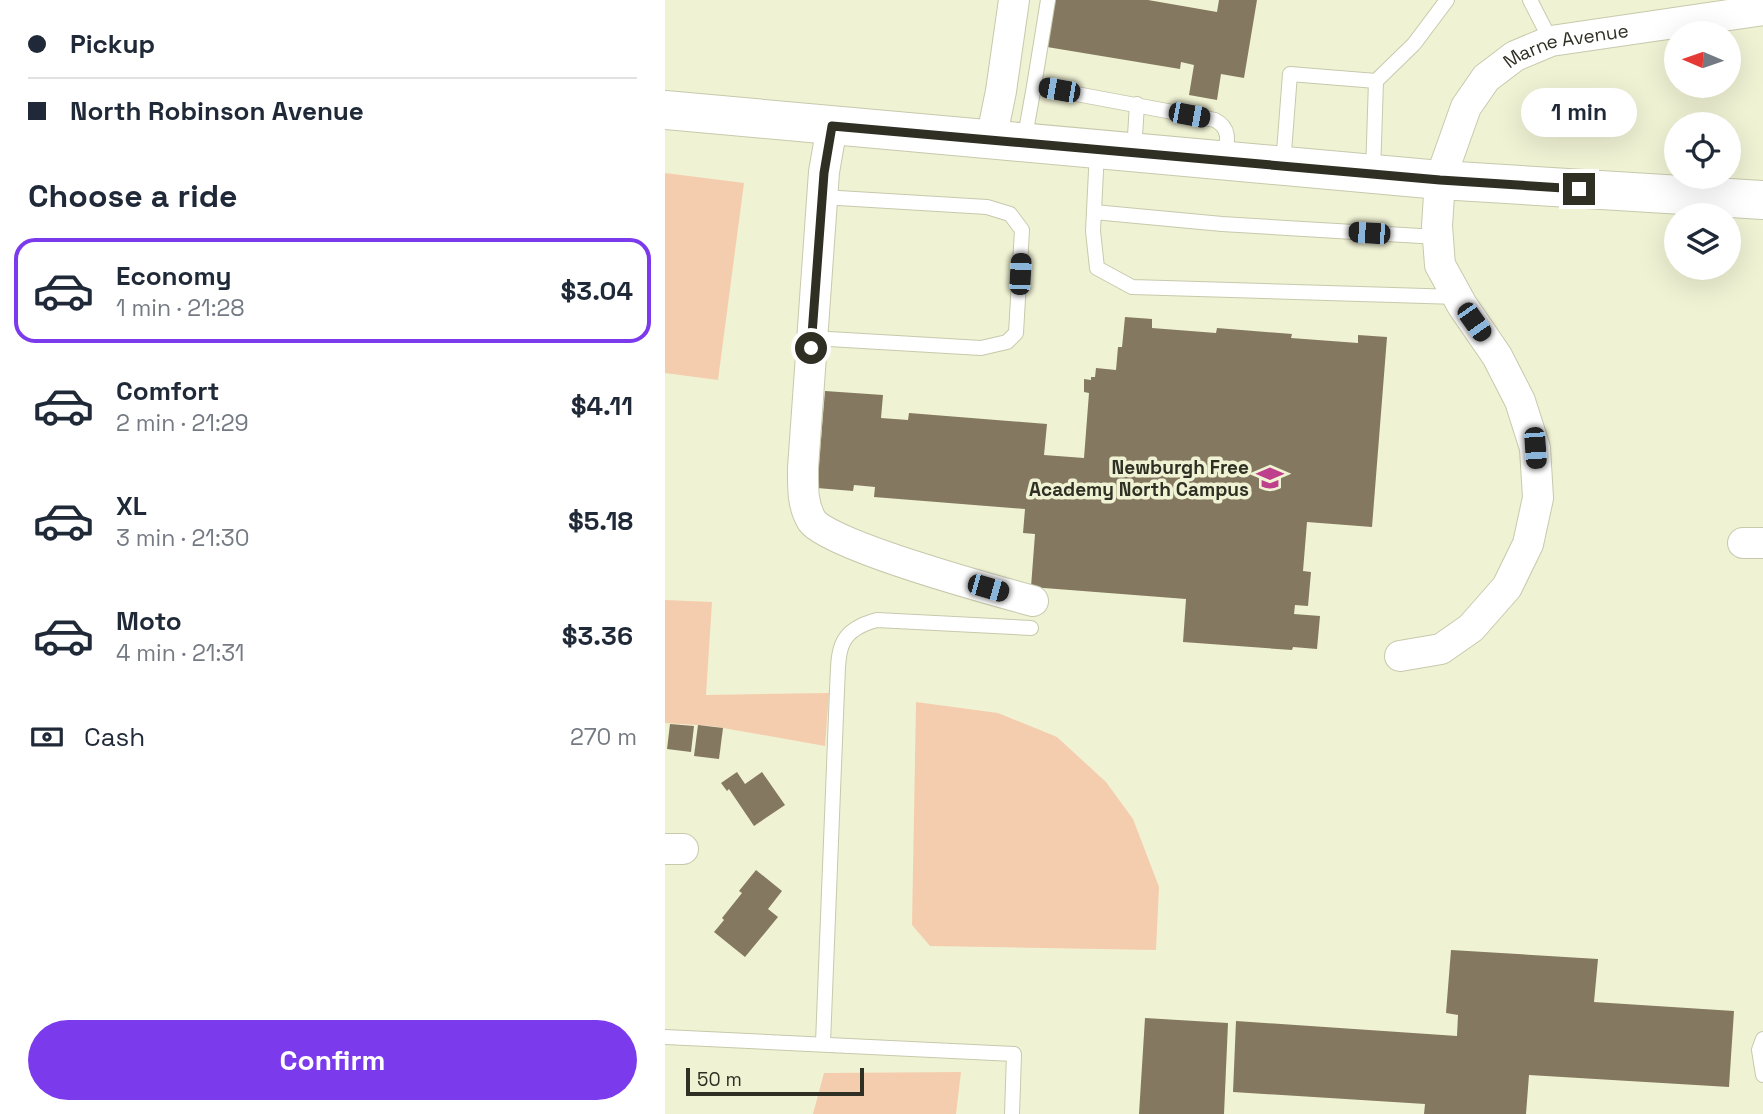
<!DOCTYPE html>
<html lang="en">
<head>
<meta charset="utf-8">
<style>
	:root { --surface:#fff; --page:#f2f2f3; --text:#1f2937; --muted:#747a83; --line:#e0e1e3; --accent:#7c3aed }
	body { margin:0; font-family:"Space Grotesk",sans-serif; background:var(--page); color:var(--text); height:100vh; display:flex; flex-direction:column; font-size:26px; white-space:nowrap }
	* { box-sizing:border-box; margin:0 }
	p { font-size:23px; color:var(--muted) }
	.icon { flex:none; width:38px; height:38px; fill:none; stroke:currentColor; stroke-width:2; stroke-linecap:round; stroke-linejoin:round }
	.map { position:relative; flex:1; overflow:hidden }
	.side { display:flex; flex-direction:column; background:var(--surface); width:665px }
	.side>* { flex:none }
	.hud { display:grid; align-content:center; height:154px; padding:0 28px; background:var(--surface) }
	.needle { width:46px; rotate:272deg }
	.buttons { position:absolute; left:999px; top:21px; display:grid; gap:14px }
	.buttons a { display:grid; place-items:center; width:77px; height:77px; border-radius:50%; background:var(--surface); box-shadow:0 7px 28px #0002; font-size:35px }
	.scale { position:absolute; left:21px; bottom:18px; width:178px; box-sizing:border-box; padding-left:7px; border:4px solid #2f2f24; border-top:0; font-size:19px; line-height:24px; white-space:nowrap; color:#2f2f24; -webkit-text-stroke:5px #f0f2d4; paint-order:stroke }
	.end { position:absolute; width:32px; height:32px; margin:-16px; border:9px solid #2f2f24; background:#fff; box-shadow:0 0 0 4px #fff }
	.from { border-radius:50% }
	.bubble { position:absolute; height:49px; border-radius:24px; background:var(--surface); box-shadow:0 7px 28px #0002; font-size:23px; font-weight:700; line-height:49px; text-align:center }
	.car { position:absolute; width:21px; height:42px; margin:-21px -10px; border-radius:9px; box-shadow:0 0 5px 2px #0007; background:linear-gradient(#222 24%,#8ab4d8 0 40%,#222 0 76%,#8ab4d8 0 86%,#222 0) }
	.hud b { display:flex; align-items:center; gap:24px; height:66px; font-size:26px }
	.hud b+b { border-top:2px solid var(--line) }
	.hud i { width:18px; height:18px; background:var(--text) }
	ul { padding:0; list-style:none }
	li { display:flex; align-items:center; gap:21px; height:105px; margin:0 14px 10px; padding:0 14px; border:4px solid transparent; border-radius:21px }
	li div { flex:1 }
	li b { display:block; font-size:26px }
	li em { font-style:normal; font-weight:700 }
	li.on { border-color:var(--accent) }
	li>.icon { width:63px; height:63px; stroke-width:1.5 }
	h2 { padding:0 28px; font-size:32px; line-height:84px }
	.pay { display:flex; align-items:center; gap:18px; height:77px; padding:0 28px; font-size:26px }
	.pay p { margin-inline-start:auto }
	.action { display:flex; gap:14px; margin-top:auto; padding:14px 28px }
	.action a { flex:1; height:80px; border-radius:42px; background:var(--accent); color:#fff; font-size:28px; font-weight:700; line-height:80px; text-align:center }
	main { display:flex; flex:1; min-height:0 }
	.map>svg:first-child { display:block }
	.green { fill:#f4cdae }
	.building { fill:#847860 }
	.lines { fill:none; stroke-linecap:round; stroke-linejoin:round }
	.lane-casing { stroke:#c8c9ac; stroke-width:16 }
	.street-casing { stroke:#c8c9ac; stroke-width:32 }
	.highway-casing { stroke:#c8c9ac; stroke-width:40 }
	.lane { stroke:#fff; stroke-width:14 }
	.street { stroke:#fff; stroke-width:30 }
	.highway { stroke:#fff; stroke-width:38 }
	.route { stroke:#2f2f24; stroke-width:9 }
	.labels { text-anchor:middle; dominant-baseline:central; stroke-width:7; stroke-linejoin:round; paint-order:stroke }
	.street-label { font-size:19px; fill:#2f2f24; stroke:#f0f2d4 }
	.poi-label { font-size:19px; font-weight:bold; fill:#2f2f24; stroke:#f0f2d4; text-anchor:end }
</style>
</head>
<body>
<main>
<section class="side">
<div class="hud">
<b><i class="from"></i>Pickup</b>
<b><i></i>North Robinson Avenue</b>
</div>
<h2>Choose a ride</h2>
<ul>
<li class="on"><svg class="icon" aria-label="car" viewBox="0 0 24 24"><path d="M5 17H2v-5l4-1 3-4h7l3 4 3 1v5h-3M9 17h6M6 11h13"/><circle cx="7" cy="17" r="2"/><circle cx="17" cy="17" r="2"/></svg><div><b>Economy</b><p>1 min · 21:28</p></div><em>$3.04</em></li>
<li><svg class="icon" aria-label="car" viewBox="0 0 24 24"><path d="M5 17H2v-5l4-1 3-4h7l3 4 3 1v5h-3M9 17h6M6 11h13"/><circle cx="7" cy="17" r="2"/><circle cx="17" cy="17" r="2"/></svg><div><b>Comfort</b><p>2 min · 21:29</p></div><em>$4.11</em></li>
<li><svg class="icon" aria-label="car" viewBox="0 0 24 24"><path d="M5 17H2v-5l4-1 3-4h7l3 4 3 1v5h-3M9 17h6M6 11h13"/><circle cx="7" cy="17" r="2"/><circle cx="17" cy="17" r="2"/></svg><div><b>XL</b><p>3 min · 21:30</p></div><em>$5.18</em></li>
<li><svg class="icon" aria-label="car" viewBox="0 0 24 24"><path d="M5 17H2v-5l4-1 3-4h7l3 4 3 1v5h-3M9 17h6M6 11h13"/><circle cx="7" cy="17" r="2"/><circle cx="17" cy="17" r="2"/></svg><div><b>Moto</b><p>4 min · 21:31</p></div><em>$3.36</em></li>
</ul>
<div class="pay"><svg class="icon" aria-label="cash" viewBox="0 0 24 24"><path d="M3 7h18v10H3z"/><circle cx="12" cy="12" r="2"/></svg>Cash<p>270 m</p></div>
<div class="action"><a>Confirm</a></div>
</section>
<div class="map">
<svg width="1098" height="1114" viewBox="0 0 1098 1114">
	<rect width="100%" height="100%" fill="#f0f2d4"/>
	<g class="green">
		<path d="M0 173 79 183 53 380 0 373Z"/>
		<path d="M0 600 47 602 41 695 164 693 160 746 47 726 0 723Z"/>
		<path d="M251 702 333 713 392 737 441 782 468 819 494 887 491 950 265 946 247 925Z"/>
		<path d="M296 1072 291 1114H148L159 1073Z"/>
	</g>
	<g class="building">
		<path d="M390 0H483L552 12 554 0H592L579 78 556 74 552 100 524 95 529 65 516 62 515 69 382 47Z"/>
		<path d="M460 317 487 319V328L551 333 552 328 627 334 626 338 693 343V335L722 337 707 527 642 522 638 571 646 572 643 606 630 605 629 614 655 616 652 649 628 647 627 650 518 642 521 599 366 587 370 534 358 533 360 509 209 497 210 487 189 485 188 491 152 488 160 391 218 395 216 418 243 420 244 413 382 424 379 455 419 458 424 393 419 392V379L426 380V377H430L431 368 451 370 453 347H457Z"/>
		<path d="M5 724 29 726 26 752 2 749Z"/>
		<path d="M33 725 58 728 54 759 29 756Z"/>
		<path d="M72 772 80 784 97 772 120 805 89 826 64 789 62 791 56 783Z"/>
		<path d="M91 870 117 891 103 909 113 917 80 957 49 932 59 920 57 918 77 893 74 891Z"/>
		<path d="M786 950 933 959 929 1002 1069 1011 1064 1087 864 1075 861 1114H759L760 1104 568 1092 571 1021 792 1036 793 1015 781 1013Z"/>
		<path d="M480 1018 563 1023 559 1114H474Z"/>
	</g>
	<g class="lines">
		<g class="lane-casing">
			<g id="lane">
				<path d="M865 0 886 41"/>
				<path d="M711 81 749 44 782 0"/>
				<path d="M369 86 383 0"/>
				<path d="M359 142 369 86 550 120C567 129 562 143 559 160"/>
				<path d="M432 151 428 231 432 268 467 287 793 297"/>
				<path d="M469 152 472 104"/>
				<path d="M618 165 625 74 711 81 708 173"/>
				<path d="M429 212 557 224 772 237"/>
				<path d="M147 338 316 348 342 342 351 333 357 230 345 214 322 207 157 197"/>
				<path d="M0 1037 349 1054 347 1114"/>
				<path d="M1098 1039 1094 1050 1098 1075"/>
				<path d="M158 1043 172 690C174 652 170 631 212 620L366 628"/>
			</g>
		</g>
		<g class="street-casing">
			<g id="street">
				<path d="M167 126 159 172 138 468C138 486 137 505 147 521 163 545 331 591 368 601"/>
				<path d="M326 140 336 91 349 0"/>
				<path d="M1078 543H1098"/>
				<path id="s1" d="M735 656 776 649 806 628 842 587 863 544 873 498 870 448 855 401 832 356 797 305 775 265 772 226 775 180 801 107 821 78 850 56 886 41 1098 10"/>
				<path d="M0 849H18"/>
			</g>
		</g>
		<g class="highway-casing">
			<path id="highway" d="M0 110 775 180 1098 200"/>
		</g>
		<use href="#lane" class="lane"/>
		<use href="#street" class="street"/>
		<use href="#highway" class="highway"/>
	</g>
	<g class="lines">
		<path class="route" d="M146 348 159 173 167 126 775 180 914 189"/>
	</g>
	<defs>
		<g id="school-bare" transform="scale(2.1)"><path d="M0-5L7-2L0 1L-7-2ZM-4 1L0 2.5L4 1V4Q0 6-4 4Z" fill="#be3f8b" stroke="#f0f2d4" stroke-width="2.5" paint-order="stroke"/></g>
	</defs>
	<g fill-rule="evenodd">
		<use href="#school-bare" x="605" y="478"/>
	</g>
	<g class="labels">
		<g class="street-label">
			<text stroke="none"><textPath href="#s1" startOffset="772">Marne Avenue</textPath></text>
		</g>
		<g class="poi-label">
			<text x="584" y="467">Newburgh Free<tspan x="584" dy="22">Academy North Campus</tspan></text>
		</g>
	</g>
</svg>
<div class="buttons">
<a><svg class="needle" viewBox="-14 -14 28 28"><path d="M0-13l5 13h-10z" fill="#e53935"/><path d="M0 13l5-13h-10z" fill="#747a83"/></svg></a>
<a><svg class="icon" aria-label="locate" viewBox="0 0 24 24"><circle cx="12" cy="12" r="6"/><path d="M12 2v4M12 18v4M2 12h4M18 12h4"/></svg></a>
<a><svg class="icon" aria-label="layers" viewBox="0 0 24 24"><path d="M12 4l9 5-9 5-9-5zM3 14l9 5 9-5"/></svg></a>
</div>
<div class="scale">50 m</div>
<i class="end from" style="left:146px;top:348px"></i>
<i class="end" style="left:914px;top:189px"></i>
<div class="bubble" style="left:856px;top:88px;width:116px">1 min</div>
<i class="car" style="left:394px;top:90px;rotate:280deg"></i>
<i class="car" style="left:524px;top:115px;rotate:101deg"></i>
<i class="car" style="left:704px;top:233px;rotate:274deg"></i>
<i class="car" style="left:355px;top:274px;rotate:3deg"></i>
<i class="car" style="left:809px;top:322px;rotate:145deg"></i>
<i class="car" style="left:870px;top:448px;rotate:176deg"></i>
<i class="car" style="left:323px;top:588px;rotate:106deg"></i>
</div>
</main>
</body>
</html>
